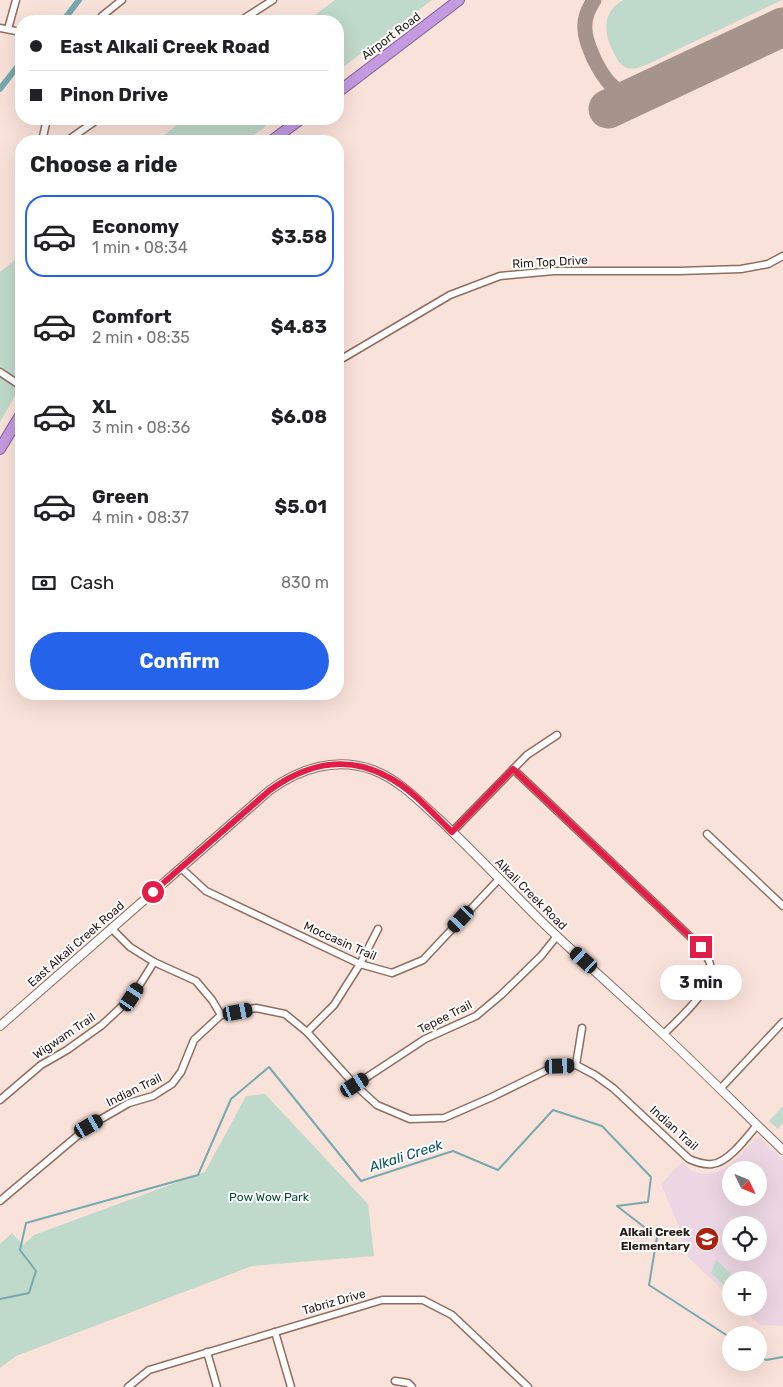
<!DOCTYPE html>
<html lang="en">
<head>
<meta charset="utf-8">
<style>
	:root { --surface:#fff; --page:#f6f6f6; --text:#202124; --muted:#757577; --line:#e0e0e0; --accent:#2563eb }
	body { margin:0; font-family:Rubik,sans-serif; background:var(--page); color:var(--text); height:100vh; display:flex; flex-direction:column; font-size:19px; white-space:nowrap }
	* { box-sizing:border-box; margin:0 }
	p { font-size:16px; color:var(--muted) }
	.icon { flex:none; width:28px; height:28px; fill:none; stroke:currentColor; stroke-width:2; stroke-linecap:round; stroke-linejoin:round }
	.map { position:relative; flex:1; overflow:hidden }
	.side { position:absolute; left:15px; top:135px; width:329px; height:565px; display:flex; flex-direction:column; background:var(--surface); border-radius:20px; box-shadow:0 5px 20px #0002 }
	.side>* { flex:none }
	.hud { position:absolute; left:15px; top:15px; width:329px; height:110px; border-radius:20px; box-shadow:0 5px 20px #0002; display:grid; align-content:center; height:110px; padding:0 15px; background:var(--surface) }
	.needle { width:32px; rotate:133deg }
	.controls { position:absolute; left:722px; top:1161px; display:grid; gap:10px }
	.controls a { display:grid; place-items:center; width:45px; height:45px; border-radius:50%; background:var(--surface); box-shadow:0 5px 20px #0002; font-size:25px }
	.end { position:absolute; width:22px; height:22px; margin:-11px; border:6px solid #e11d48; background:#fff; box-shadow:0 0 0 2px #fff }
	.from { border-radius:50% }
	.bubble { position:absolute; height:35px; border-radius:18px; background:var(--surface); box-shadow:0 5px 20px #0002; font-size:16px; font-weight:700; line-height:35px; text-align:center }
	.car { position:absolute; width:15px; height:30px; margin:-15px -8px; border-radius:6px; box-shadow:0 0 4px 1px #0007; background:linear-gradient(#222 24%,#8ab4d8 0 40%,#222 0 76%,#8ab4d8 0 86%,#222 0) }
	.hud b { display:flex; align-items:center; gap:18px; height:48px; font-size:19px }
	.hud b+b { border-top:1px solid var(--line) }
	.hud i { width:12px; height:12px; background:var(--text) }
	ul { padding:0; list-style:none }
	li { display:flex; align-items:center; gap:15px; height:82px; margin:0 10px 8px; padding:0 5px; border:2px solid transparent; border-radius:20px }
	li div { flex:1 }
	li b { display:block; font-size:19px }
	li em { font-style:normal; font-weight:700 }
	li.current { border-color:var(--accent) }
	li>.icon { width:45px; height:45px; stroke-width:1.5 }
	h2 { padding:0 15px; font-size:22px; line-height:60px }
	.pay { display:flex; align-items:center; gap:12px; height:55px; padding:0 15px; font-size:19px }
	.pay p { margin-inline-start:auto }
	.cta { display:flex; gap:10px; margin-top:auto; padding:10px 15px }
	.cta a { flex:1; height:58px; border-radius:30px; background:var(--accent); color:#fff; font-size:20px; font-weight:700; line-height:58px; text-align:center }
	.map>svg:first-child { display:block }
	.education { fill:#ecd6e3; fill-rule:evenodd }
	.green { fill:#bfd9ca }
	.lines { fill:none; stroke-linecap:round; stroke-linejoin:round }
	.stream { stroke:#76a9b0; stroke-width:2 }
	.canal { stroke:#76a9b0; stroke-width:6 }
	.taxiway { stroke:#a6938c; stroke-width:15 }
	.runway { stroke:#a6938c; stroke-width:39 }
	.minor-casing { stroke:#8f6d5f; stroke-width:9 }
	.tertiary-casing { stroke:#8f6d5f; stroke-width:10 }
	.trunk-casing { stroke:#845d94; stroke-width:12 }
	.minor { stroke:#fff; stroke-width:6 }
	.tertiary { stroke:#fff; stroke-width:8 }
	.trunk { stroke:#c49ae0; stroke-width:10 }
	.route { stroke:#e11d48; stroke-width:6 }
	.labels { text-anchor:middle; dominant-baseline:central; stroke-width:4; stroke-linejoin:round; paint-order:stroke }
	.street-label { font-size:12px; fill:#281a15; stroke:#fff }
	.park-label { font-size:12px; fill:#004e31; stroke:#fff }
	.poi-label { font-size:12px; font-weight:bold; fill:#281a15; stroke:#fff; text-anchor:end }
	.water-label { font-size:14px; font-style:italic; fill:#08555d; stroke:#fff }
</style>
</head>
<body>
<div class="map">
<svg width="783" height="1387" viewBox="0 0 783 1387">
	<rect width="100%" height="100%" fill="#f9e2d9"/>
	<path class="education" d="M758 1136 783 1160V1326L760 1325 741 1308H759V1280H731V1298L688 1257 678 1224 661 1184 682 1162 692 1171 703 1174 718 1172 732 1163ZM731 1170H759V1198H731ZM731 1225H759V1252H731Z"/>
	<g class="green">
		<path d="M335 0H432L338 71V21H307Z"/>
		<path d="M623 0H782C750 15 718 30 685 46 670 53 653 63 637 68 623 72 617 60 612 49 603 30 603 12 623 0Z"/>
		<path d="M184 119H275L246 141H157Z"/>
		<path d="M21 255V385L0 422V272Z"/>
		<path d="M265 1094 368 1204 374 1256 252 1266 16 1356 0 1368V1244L12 1233 23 1245 34 1235 205 1172 246 1096Z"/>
		<path d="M783 1106V1123L778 1129 769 1121Z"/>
		<path d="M716 1260 738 1280H731V1292L711 1273Z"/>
	</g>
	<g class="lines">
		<g class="stream">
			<path d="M0 1299 29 1293 36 1271 20 1250 26 1223 198 1175 231 1099 269 1067 361 1181 453 1151 498 1170 553 1110 602 1126 651 1177 648 1202 617 1206 657 1237 649 1285 731 1338"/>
			<path d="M759 1356 766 1360 783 1357"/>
		</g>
		<g class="canal">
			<path d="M63 21 79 0"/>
			<path d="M0 89 21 62"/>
		</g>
		<path class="taxiway" d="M594 0C588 9 584 19 585 29 585 40 590 49 594 59 603 77 615 97 638 95"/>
		<path class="runway" d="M608 109 783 27"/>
		<g class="minor-casing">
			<g id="minor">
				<path d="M100 21 102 16 122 0"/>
				<path d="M240 21 273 0"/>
				<path d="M0 28 21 32"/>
				<path d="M8 29 16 0"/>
				<path d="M42 141 47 119"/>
				<path d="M67 141 98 119"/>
				<path d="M338 361 450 295 500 276 554 271H679L741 269 768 264 783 256"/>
				<path d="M0 372 21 386"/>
				<path d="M513 769 701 947C704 952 709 959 710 964 716 988 678 1019 664 1034"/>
				<path d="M452 832 527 755 557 735"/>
				<path d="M707 834 783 906"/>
				<path d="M181 868 206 891 360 964 392 973 423 960 499 879"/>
				<path d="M111 928 130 947 154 962 196 981 212 1000 221 1015"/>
				<path d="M307 1032 334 1005 360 964 378 929"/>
				<path d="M576 1065 582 1028"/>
				<path d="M355 1085 425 1039 476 1016 501 995 541 956 557 936"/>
				<path d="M720 1089 783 1022"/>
				<path d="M0 1100 41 1065 67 1050 102 1025 132 997 154 962"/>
				<path d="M0 1201 89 1126 129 1103 153 1096 172 1084 181 1072 194 1040 221 1015 256 1008 285 1014 307 1032 355 1085 377 1105 410 1119 444 1118 492 1097 547 1070 560 1066 576 1065 595 1075 613 1088 689 1159C696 1162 704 1165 712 1164 728 1163 747 1137 757 1125"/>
				<path d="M275 1332 291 1387"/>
				<path d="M207 1352 217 1387"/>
				<path d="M395 1381 408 1383 412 1387"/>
				<path d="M128 1387 149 1370 382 1300H423L452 1315 528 1387"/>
			</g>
		</g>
		<g class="tertiary-casing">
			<path id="tertiary" d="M0 1026 270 790C299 769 336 756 373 770 399 780 418 800 439 819 473 851 505 885 538 918 579 958 622 995 663 1034 704 1072 743 1112 783 1150"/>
		</g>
		<g class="trunk-casing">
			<g id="trunk">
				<path d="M338 92 459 0"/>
				<path d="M271 141 301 119"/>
				<path d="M0 449 21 414"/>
			</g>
		</g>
		<use href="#minor" class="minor"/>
		<use href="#tertiary" class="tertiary"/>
		<use href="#trunk" class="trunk"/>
	</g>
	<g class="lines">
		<path class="route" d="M153 892 270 790C306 764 347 754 388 777 413 790 432 813 452 832L513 769 701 947"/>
	</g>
	<defs>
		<g id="school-disc" transform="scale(1.25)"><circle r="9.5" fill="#b02110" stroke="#fff"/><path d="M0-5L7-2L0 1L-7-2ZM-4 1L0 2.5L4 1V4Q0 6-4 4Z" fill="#fff"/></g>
	</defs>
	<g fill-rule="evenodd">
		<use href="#school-disc" x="707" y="1239"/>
	</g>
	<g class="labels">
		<g class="street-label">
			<text transform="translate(391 36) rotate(-37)">Airport Road</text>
			<text transform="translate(550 262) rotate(-3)">Rim Top Drive</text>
			<text transform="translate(531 894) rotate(45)">Alkali Creek Road</text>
			<text transform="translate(340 941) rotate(24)">Moccasin Trail</text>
			<text transform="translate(76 944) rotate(-41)">East Alkali Creek Road</text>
			<text transform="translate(445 1017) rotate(-27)">Tepee Trail</text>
			<text transform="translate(64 1036) rotate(-34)">Wigwam Trail</text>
			<text transform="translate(134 1090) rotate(-26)">Indian Trail</text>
			<text transform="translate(674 1128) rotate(42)">Indian Trail</text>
			<text transform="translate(334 1302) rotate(-16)">Tabriz Drive</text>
		</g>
		<g class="park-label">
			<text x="269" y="1197">Pow Wow Park</text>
		</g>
		<g class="poi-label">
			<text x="690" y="1232">Alkali Creek<tspan x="690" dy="14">Elementary</tspan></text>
		</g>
		<g class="water-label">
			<text transform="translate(406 1156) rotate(-18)">Alkali Creek</text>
		</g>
	</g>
</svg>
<div class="controls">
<a><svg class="needle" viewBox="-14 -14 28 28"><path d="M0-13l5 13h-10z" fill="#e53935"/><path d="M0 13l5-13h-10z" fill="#757577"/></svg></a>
<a><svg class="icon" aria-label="locate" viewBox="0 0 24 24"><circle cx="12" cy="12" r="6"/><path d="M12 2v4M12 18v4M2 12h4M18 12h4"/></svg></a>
<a>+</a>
<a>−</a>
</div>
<i class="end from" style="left:153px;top:892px"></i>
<i class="end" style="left:701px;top:947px"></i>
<div class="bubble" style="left:660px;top:965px;width:82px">3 min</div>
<i class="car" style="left:461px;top:919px;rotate:223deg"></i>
<i class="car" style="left:584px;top:960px;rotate:312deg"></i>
<i class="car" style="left:132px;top:997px;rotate:33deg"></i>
<i class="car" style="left:238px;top:1012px;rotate:79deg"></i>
<i class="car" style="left:560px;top:1066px;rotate:88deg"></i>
<i class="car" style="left:355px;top:1085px;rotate:57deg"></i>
<i class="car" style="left:89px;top:1126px;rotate:60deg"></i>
<div class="hud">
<b><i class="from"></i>East Alkali Creek Road</b>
<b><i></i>Pinon Drive</b>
</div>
<section class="side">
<h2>Choose a ride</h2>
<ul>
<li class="current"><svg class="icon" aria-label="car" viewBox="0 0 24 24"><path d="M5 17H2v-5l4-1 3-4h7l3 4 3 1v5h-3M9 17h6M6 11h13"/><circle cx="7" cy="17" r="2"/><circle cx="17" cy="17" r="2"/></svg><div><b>Economy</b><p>1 min · 08:34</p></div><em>$3.58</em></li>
<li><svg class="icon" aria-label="car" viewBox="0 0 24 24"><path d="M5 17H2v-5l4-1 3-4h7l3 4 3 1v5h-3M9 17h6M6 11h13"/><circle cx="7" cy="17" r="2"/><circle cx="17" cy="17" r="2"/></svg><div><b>Comfort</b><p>2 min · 08:35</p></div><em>$4.83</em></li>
<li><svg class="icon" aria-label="car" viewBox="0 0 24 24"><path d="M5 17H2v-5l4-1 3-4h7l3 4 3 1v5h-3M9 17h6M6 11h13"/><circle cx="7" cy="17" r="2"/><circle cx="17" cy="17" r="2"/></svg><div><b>XL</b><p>3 min · 08:36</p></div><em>$6.08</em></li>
<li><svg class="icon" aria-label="car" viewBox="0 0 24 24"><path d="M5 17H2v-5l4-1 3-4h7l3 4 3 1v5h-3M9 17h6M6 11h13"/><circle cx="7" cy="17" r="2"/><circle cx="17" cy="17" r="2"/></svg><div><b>Green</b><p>4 min · 08:37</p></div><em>$5.01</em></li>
</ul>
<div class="pay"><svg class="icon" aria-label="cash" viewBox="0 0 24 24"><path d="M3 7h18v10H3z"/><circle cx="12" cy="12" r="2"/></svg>Cash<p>830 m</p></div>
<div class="cta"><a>Confirm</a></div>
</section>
</div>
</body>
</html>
